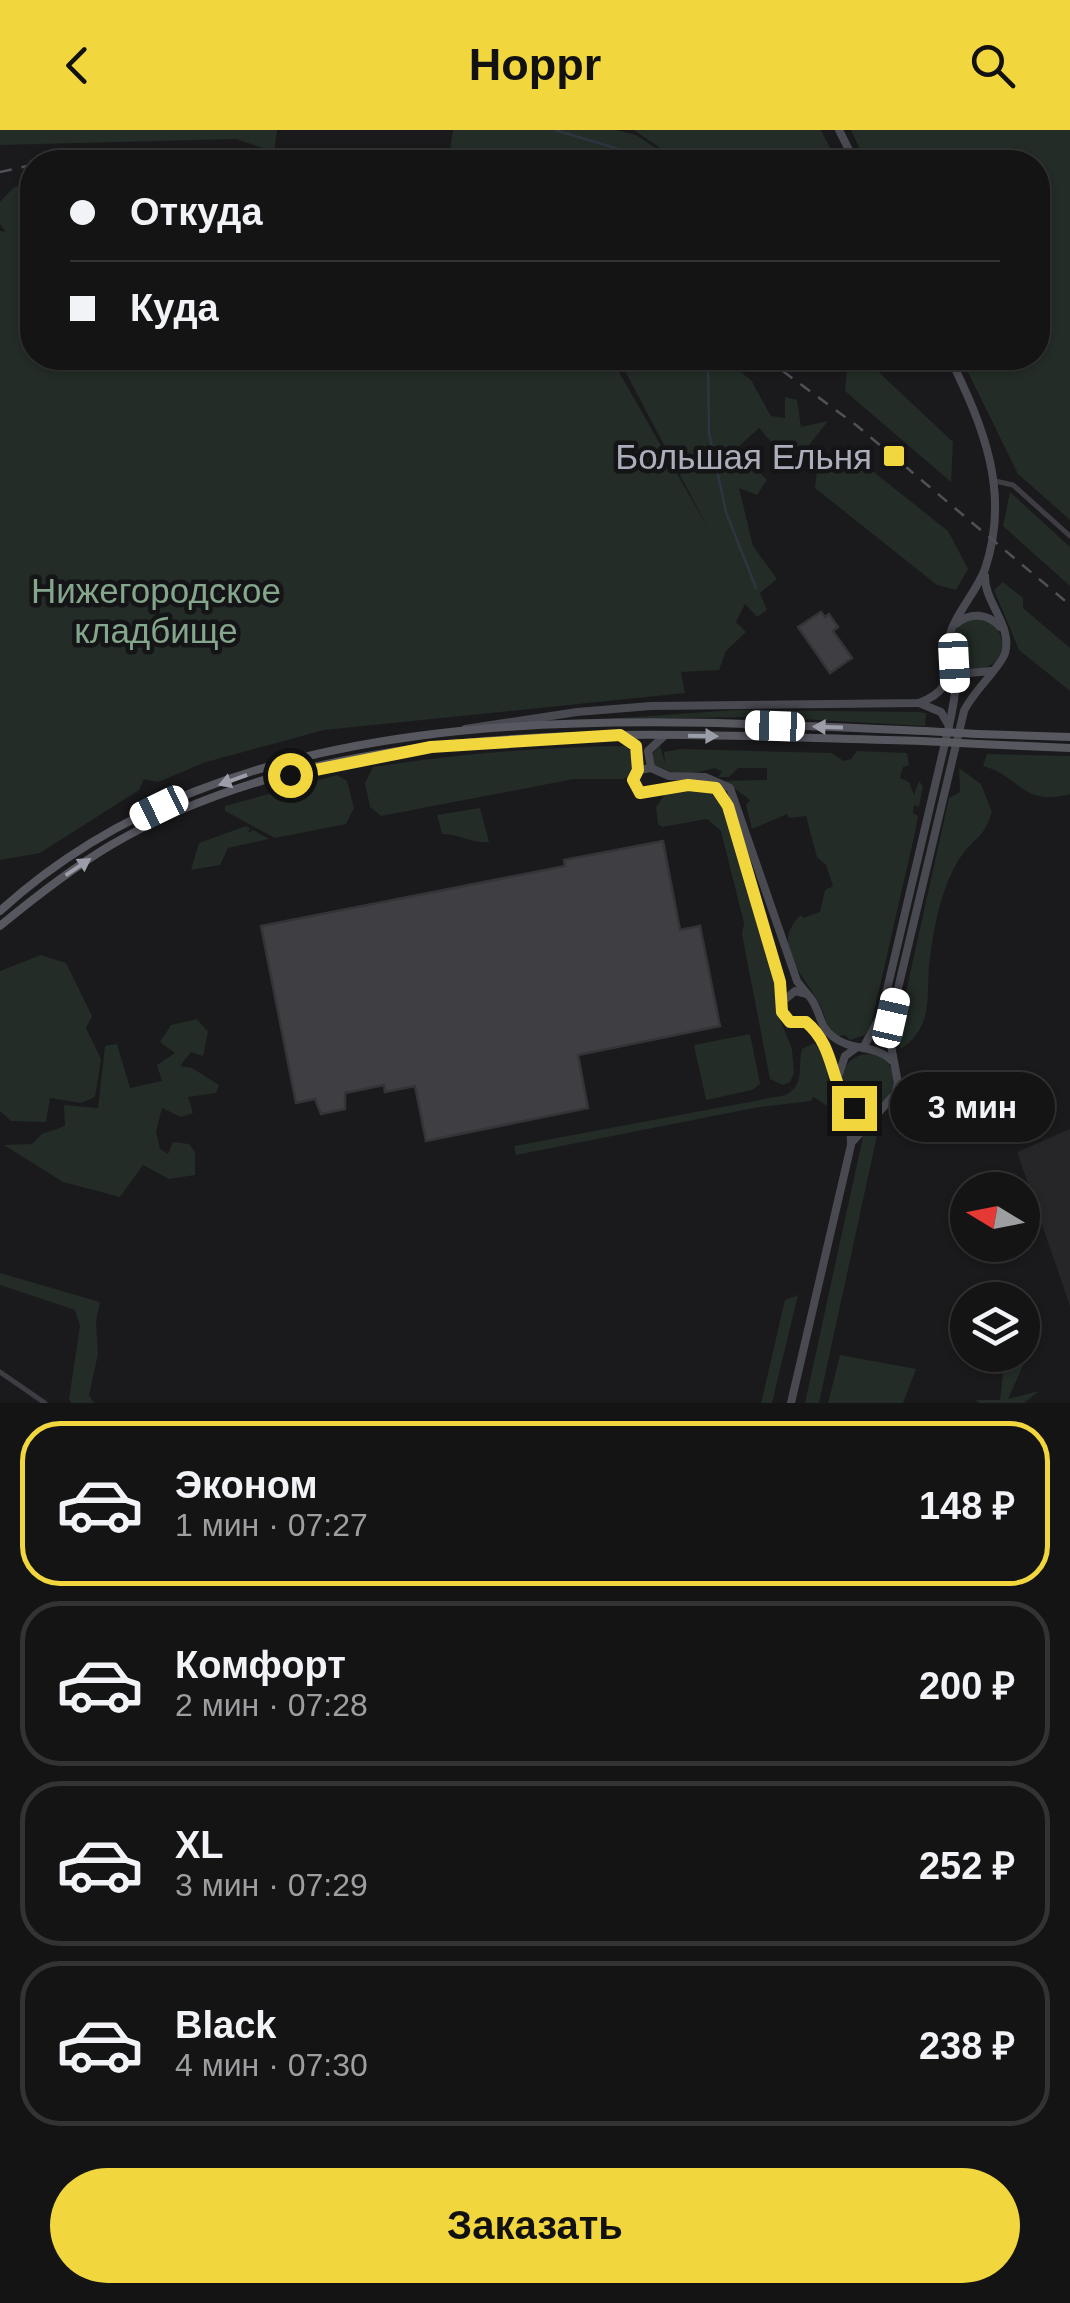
<!DOCTYPE html>
<html lang="ru">
<head>
<meta charset="utf-8">
<style>
	:root { --surface:#141415; --page:#1d1d1e; --text:#f1f3f6; --muted:#9d9ea0; --line:#333334; --accent:#f1d63d }
	body { margin:0; font-family:Arial,sans-serif; background:var(--page); color:var(--text); height:100vh; display:flex; flex-direction:column; font-size:38px; white-space:nowrap }
	* { box-sizing:border-box; margin:0 }
	p { font-size:32px; color:var(--muted) }
	.icon { flex:none; width:55px; height:55px; fill:none; stroke:currentColor; stroke-width:2; stroke-linecap:round; stroke-linejoin:round }
	.map { position:relative; height:1273px; overflow:hidden }
	.drawer { display:flex; flex-direction:column; background:var(--surface); flex:1 }
	.drawer>* { flex:none }
	.guide { position:absolute; left:20px; top:20px; width:1030px; height:220px; border-radius:40px; box-shadow:0 2px 8px #0004,0 0 0 2px var(--line); display:grid; align-content:center; height:220px; padding:0 50px; background:var(--surface) }
	.needle { width:65px; rotate:280deg }
	.controls { position:absolute; left:950px; top:1042px; display:grid; gap:20px }
	.controls a { display:grid; place-items:center; width:90px; height:90px; border-radius:50%; background:var(--surface); box-shadow:0 2px 8px #0004,0 0 0 2px var(--line); font-size:50px }
	.end { position:absolute; width:45px; height:45px; margin:-22px; border:12px solid #f1d63d; background:#111; box-shadow:0 0 0 5px #111 }
	.from { border-radius:50% }
	.bubble { position:absolute; height:70px; border-radius:35px; background:var(--surface); box-shadow:0 2px 8px #0004,0 0 0 2px var(--line); font-size:32px; font-weight:700; line-height:70px; text-align:center }
	.car { position:absolute; width:30px; height:60px; margin:-30px -15px; border-radius:12px; box-shadow:0 0 8px 2px #0007; background:linear-gradient(#fff 24%,#345 0 40%,#fff 0 76%,#345 0 86%,#fff 0) }
	.guide b { display:flex; align-items:center; gap:35px; height:95px; font-size:38px }
	.guide b+b { border-top:2px solid var(--line) }
	.guide i { width:25px; height:25px; background:var(--text) }
	ul { padding:18px 0 0; list-style:none }
	li { display:flex; align-items:center; gap:30px; height:165px; margin:0 20px 15px; padding:0 30px; border:5px solid var(--line); border-radius:40px }
	li div { flex:1 }
	li b { display:block; font-size:38px }
	li em { font-style:normal; font-weight:700 }
	li.current { border-color:var(--accent) }
	li>.icon { width:90px; height:90px; stroke-width:1.5 }
	.primary-button { display:flex; gap:20px; margin-top:auto; padding:20px 50px }
	.primary-button a { flex:1; height:115px; border-radius:60px; background:var(--accent); color:#111; font-size:40px; font-weight:700; line-height:115px; text-align:center }
	header { display:flex; justify-content:space-between; align-items:center; height:130px; padding:0 50px; background:var(--accent); color:#111; font-size:45px; font-weight:700 }
	.map>svg:first-child { display:block }
	.built { fill:#262629 }
	.green { fill:#232c26 }
	.lines { fill:none; stroke-linecap:round; stroke-linejoin:round }
	.stream { stroke:#2f3540; stroke-width:2.5 }
	.building { fill:#3f3f43; stroke:#343438; stroke-width:2.5 }
	.street { stroke:#3d3d43; stroke-width:5 }
	.secondary { stroke:#494951; stroke-width:8 }
	.primary { stroke:#575760; stroke-width:8 }
	.rail { stroke:#505058; stroke-width:2.5; stroke-dasharray:12 10; stroke-linecap:butt }
	.primary-bridge { stroke:#575760; stroke-width:8 }
	.oneway { fill:#9b9da9 }
	.route { stroke:#f1d63d; stroke-width:12 }
	.poi-dot { fill:#f1d63d; stroke:#151517; stroke-width:4 }
	.labels { text-anchor:middle; dominant-baseline:central; stroke-width:9; stroke-linejoin:round; paint-order:stroke }
	.poi-label { font-size:35px; fill:#acaebb; stroke:#151517; text-anchor:end }
	.park-label { font-size:35px; fill:#84a68c; stroke:#151517 }
</style>
</head>
<body>
<header><svg class="icon" aria-label="back" viewBox="0 0 24 24"><path d="M15 5l-7 7 7 7"/></svg>Hoppr<svg class="icon" aria-label="search" viewBox="0 0 24 24"><circle cx="10" cy="10" r="6"/><path d="M15 15l6 6"/></svg></header>
<div class="map">
<svg width="1070" height="1273" viewBox="0 0 1070 1273">
	<rect width="100%" height="100%" fill="#1a1a1c"/>
	<path class="built" d="M1070 999V1176L1017 1022Z"/>
	<g class="green">
		<path d="M0 0H277L274 22 236 9 0 15Z"/>
		<path d="M453 0H616L636 5 677 32H448Z"/>
		<path d="M634 0H821L837 32H680Z"/>
		<path d="M851 0H1070V390L1018 344 961 228H1038V32H866Z"/>
		<path d="M32 53V228H620L619 242 708 398 625 241V228H729L733 236 751 250 771 286 785 288V267L797 270 801 297 828 291 803 323 783 325 759 298 737 318 767 350 757 365 739 358 753 416 777 449 760 463 767 480 757 487 745 474 736 492 746 502 726 521 719 540 681 542 685 563 324 600 206 632 158 652 144 649 139 660 40 723 0 730V101L6 102 0 94V72L14 57Z"/>
		<path d="M848 232 869 233 953 312 951 352 845 261Z"/>
		<path d="M846 320 948 401 968 439 956 460 937 455 815 358 818 332Z"/>
		<path d="M1010 362 1070 417V456L1003 396Z"/>
		<path d="M1003 452 1023 468V478L1070 518V561L1019 520 994 460Z"/>
		<circle cx="977" cy="514" r="25"/>
		<path d="M736 580 917 582 926 583 925 596 764 587 606 589Z"/>
		<path d="M624 616C635 621 638 637 630 646L623 649H574L381 686 370 677 365 653 373 637C457 624 539 617 624 616Z"/>
		<path d="M660 616 665 633 664 622 681 619 831 623 844 631 851 629 857 621 907 623 909 635 903 637 900 648 909 652 914 665 919 651 923 656 919 677 914 675 913 683 918 686 914 707 871 895 865 905 850 910 845 905 835 907C827 897 826 889 821 877 807 846 767 817 801 785L803 788 820 782 825 760 833 756 826 735 817 727 806 686 789 688 787 684 752 699 746 675 750 670 725 651 767 650V638H738L729 647H718L722 642 715 638 682 646 654 635 652 624Z"/>
		<path d="M987 624 1070 626V664C1021 677 1021 646 983 636Z"/>
		<path d="M959 638 981 654 992 682C983 709 977 705 962 725 943 751 934 796 930 828 925 863 936 895 901 919L896 907 949 668 960 662Z"/>
		<path d="M337 645 347 651 354 678 346 694 275 708 225 681V676Z"/>
		<path d="M699 656 719 663 772 835 777 882 792 919 794 943 790 952 783 955 770 949 742 804 744 793 721 701 707 689 662 697 658 694 656 677 666 663Z"/>
		<path d="M480 678 489 712C474 714 459 704 442 704L437 685Z"/>
		<path d="M246 696 250 698 248 703 253 700 269 709 228 718 220 735 191 740 199 713Z"/>
		<path d="M41 825 66 833 92 886 86 898 101 929 95 967 81 973 50 968 46 992 11 991 0 981V841Z"/>
		<path d="M197 889 208 902 203 926 191 922 180 936 192 938 219 955 216 963 188 967 193 983 181 987 162 978 156 1001 160 1019 168 1024 173 1012 189 1014 195 1022V1045L169 1049 143 1035 120 1067 63 1052 4 1015 32 1014 42 1004 65 996 64 975 98 978 105 916 117 914 130 958 162 951 157 935 175 923 160 912 171 895Z"/>
		<path d="M750 904 760 954 752 960 706 970 694 915Z"/>
		<path d="M814 913 824 925 834 980 813 967 811 971 759 977 516 1025 514 1016 786 965C806 953 797 938 802 919Z"/>
		<circle cx="868" cy="950" r="26"/>
		<path d="M878 1001 819 1273H805L864 1002Z"/>
		<path d="M0 1143 100 1172 96 1191 98 1224 89 1265 94 1273H71L69 1269 80 1196 75 1180 0 1155Z"/>
		<path d="M798 1165 772 1273H761L785 1170Z"/>
		<path d="M1031 1176 1038 1202 1008 1269 1039 1261 1024 1273H979L976 1270H1000L1005 1226 1022 1225 1023 1185Z"/>
		<path d="M840 1225 916 1239 903 1273H828Z"/>
	</g>
	<g class="lines">
		<g class="stream">
			<path d="M555 0 632 23 640 32"/>
			<path d="M708 228 709 303 726 382 756 458"/>
		</g>
	</g>
	<g class="building">
		<path d="M821 482 825 487 829 484 838 497 833 501 852 528 830 543 798 497Z"/>
		<path d="M663 711 680 800 700 796 720 896 578 925 588 978 426 1011 415 956 385 962 384 955 345 963V979L321 984 315 969 296 973 261 796 565 736 564 730Z"/>
	</g>
	<g class="lines">
		<g class="street">
			<path d="M995 351 1013 355 1070 406"/>
			<path d="M0 1242 45 1273"/>
		</g>
		<g class="secondary">
			<path d="M839 0 855 32"/>
			<path d="M956 494C970 482 988 483 1000 497"/>
			<path d="M954 533 968 543 991 541"/>
			<path d="M919 573 941 582 949 596"/>
			<path d="M465 599 577 582 651 576 919 573C943 564 949 553 949 528"/>
			<path d="M621 605 636 615 639 640 633 650 640 663 703 654 722 663 780 852 782 882 790 892H806C832 914 851 981 851 1015L791 1273"/>
			<path d="M651 638 648 621 664 606"/>
			<path d="M639 640 651 638 669 646 705 647 730 658 797 851C801 857 808 864 812 870 820 882 820 897 832 906 851 922 874 913 892 931"/>
			<path d="M782 872 795 861 806 864"/>
			<path d="M863 918 881 885 949 596C953 577 958 555 954 536 952 525 946 518 949 507 956 482 976 463 985 439 1011 362 983 296 950 228"/>
			<path d="M838 947 845 926 856 918"/>
			<path d="M846 971 863 980 878 978"/>
			<path d="M853 1011 895 964 898 953 890 910 891 888 964 581C973 561 1001 537 1005 523 1013 496 984 472 985 446"/>
		</g>
		<g class="primary">
			<path d="M977 604 1070 607"/>
			<path d="M979 614 1070 618"/>
			<path d="M0 781C242 560 622 588 925 601"/>
			<path d="M0 796C35 767 71 739 111 715 346 578 660 605 922 611"/>
		</g>
		<g class="rail">
			<path d="M47 32 132 26 207 32"/>
			<path d="M0 42 32 35"/>
			<path d="M765 228 856 295 1070 475"/>
		</g>
		<g class="primary-bridge">
			<path d="M925 601 977 604"/>
			<path d="M922 611 979 614"/>
		</g>
	</g>
	<defs><path id="oneway-solid" d="M-6-.8H1V-3.2L6.5 0L1 3.2V.8H-6Z" transform="scale(2.5)"/></defs>
	<g class="oneway">
		<use href="#oneway-solid" transform="translate(828 597) rotate(-178)"/>
		<use href="#oneway-solid" transform="translate(703 606) rotate(1)"/>
		<use href="#oneway-solid" transform="translate(233 650) rotate(160)"/>
		<use href="#oneway-solid" transform="translate(78 737) rotate(-34)"/>
	</g>
	<g class="lines">
		<path class="route" d="M290 645 431 617 620 605 636 616 638 640 633 650 640 663 688 655 716 658 728 676 780 852 782 882 790 892H806C838 919 828 957 854 978"/>
	</g>
	<rect class="poi-dot" x="882" y="314" width="24" height="24" rx="5"/>
	<g class="labels">
		<g class="poi-label">
			<text x="872" y="326">Большая Ельня</text>
		</g>
		<g class="park-label">
			<text x="156" y="460">Нижегородское<tspan x="156" dy="40">кладбище</tspan></text>
		</g>
	</g>
</svg>
<div class="controls">
<a><svg class="needle" viewBox="-14 -14 28 28"><path d="M0-13l5 13h-10z" fill="#e53935"/><path d="M0 13l5-13h-10z" fill="#9d9ea0"/></svg></a>
<a><svg class="icon" aria-label="layers" viewBox="0 0 24 24"><path d="M12 4l9 5-9 5-9-5zM3 14l9 5 9-5"/></svg></a>
</div>
<i class="end from" style="left:290px;top:645px"></i>
<i class="end" style="left:854px;top:978px"></i>
<div class="bubble" style="left:890px;top:942px;width:165px">3 мин</div>
<i class="car" style="left:954px;top:533px;rotate:177deg"></i>
<i class="car" style="left:775px;top:596px;rotate:272deg"></i>
<i class="car" style="left:159px;top:678px;rotate:244deg"></i>
<i class="car" style="left:891px;top:888px;rotate:13deg"></i>
<div class="guide">
<b><i class="from"></i>Откуда</b>
<b><i></i>Куда</b>
</div>
</div>
<section class="drawer">
<ul>
<li class="current"><svg class="icon" aria-label="car" viewBox="0 0 24 24"><path d="M5 17H2v-5l4-1 3-4h7l3 4 3 1v5h-3M9 17h6M6 11h13"/><circle cx="7" cy="17" r="2"/><circle cx="17" cy="17" r="2"/></svg><div><b>Эконом</b><p>1 мин · 07:27</p></div><em>148 ₽</em></li>
<li><svg class="icon" aria-label="car" viewBox="0 0 24 24"><path d="M5 17H2v-5l4-1 3-4h7l3 4 3 1v5h-3M9 17h6M6 11h13"/><circle cx="7" cy="17" r="2"/><circle cx="17" cy="17" r="2"/></svg><div><b>Комфорт</b><p>2 мин · 07:28</p></div><em>200 ₽</em></li>
<li><svg class="icon" aria-label="car" viewBox="0 0 24 24"><path d="M5 17H2v-5l4-1 3-4h7l3 4 3 1v5h-3M9 17h6M6 11h13"/><circle cx="7" cy="17" r="2"/><circle cx="17" cy="17" r="2"/></svg><div><b>XL</b><p>3 мин · 07:29</p></div><em>252 ₽</em></li>
<li><svg class="icon" aria-label="car" viewBox="0 0 24 24"><path d="M5 17H2v-5l4-1 3-4h7l3 4 3 1v5h-3M9 17h6M6 11h13"/><circle cx="7" cy="17" r="2"/><circle cx="17" cy="17" r="2"/></svg><div><b>Black</b><p>4 мин · 07:30</p></div><em>238 ₽</em></li>
</ul>
<div class="primary-button"><a>Заказать</a></div>
</section>
</body>
</html>
